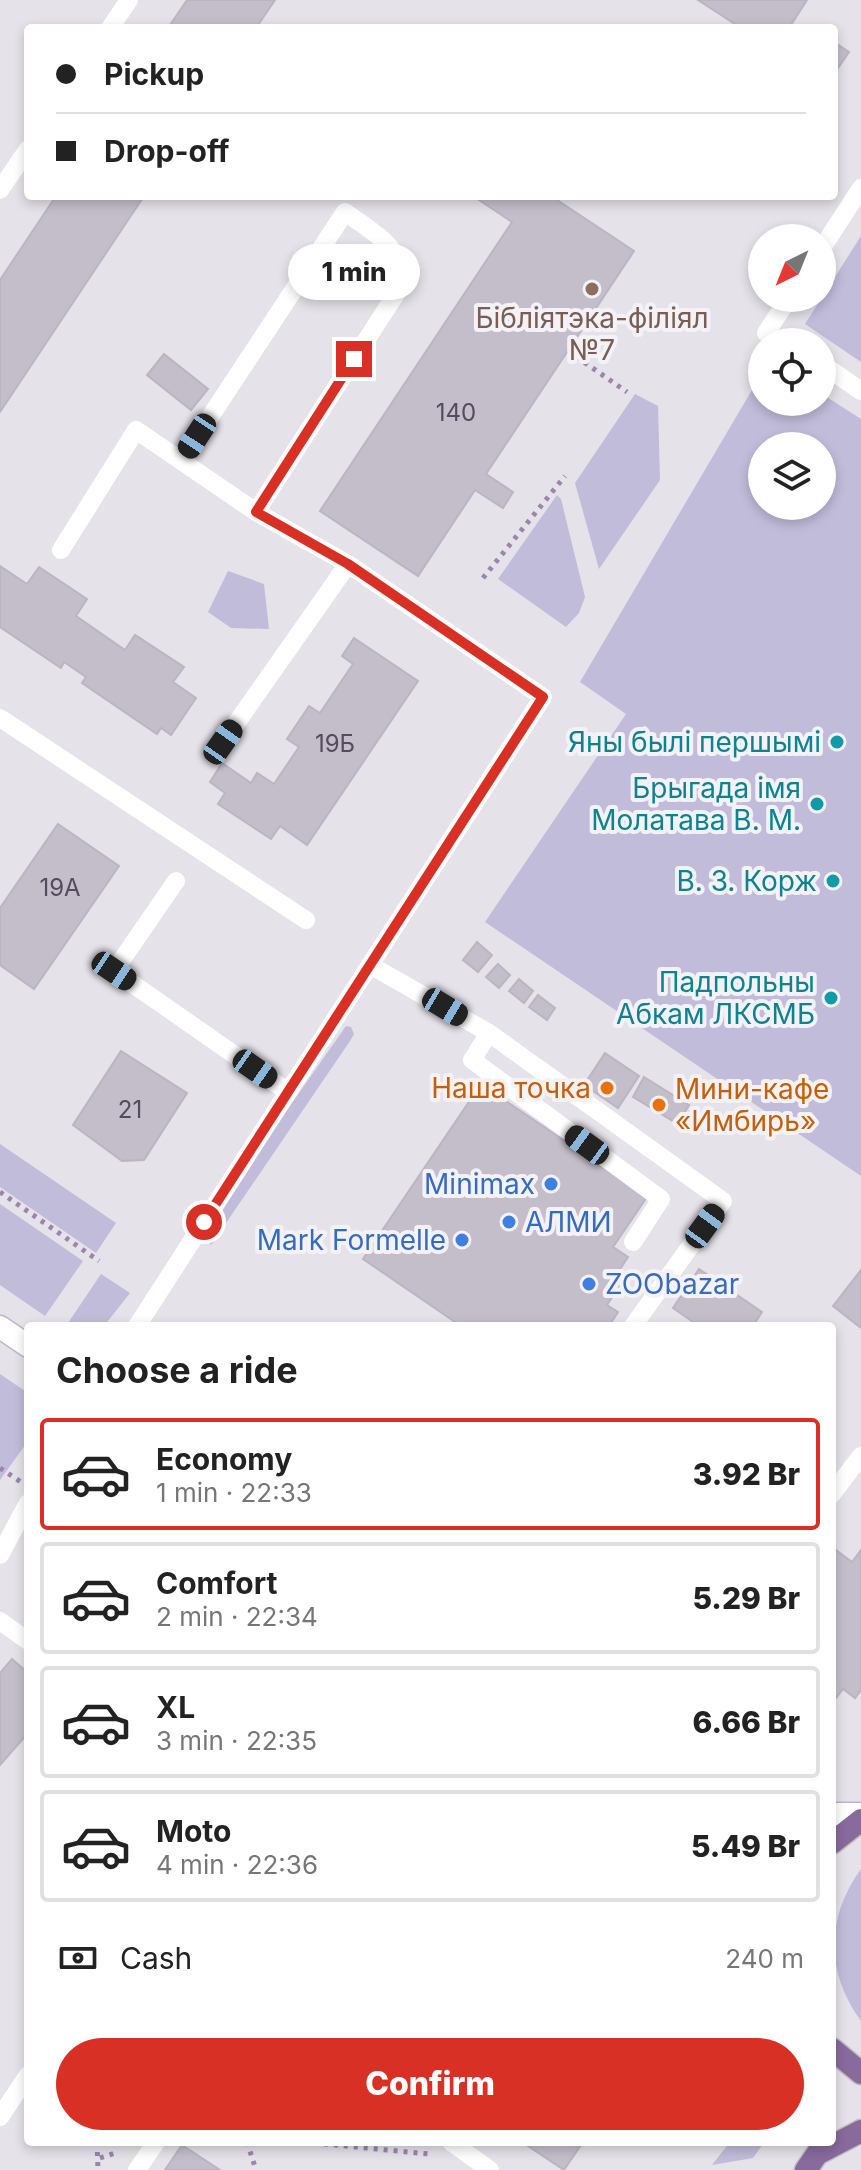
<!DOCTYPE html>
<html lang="en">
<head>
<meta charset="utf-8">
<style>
	:root { --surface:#fff; --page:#f2f2f2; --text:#222; --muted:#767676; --line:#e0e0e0; --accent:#d93025 }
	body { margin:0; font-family:Inter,sans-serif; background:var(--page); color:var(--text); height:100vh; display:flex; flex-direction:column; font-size:30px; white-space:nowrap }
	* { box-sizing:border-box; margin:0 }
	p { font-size:26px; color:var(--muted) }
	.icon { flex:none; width:44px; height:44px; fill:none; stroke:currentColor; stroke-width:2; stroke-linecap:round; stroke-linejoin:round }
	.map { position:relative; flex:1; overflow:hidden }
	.panel { position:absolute; left:24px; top:1322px; width:812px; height:824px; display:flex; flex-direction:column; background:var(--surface); border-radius:8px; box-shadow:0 4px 12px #0003 }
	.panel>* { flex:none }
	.hud { position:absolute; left:24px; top:24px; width:814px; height:176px; border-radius:8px; box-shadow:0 4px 12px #0003; display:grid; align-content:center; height:176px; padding:0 32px; background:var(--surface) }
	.needle { width:52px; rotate:223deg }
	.buttons { position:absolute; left:748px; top:224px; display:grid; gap:16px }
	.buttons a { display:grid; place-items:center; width:88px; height:88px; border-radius:50%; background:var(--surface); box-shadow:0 4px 12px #0003; font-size:40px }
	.end { position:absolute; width:36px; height:36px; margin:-18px; border:10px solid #d93025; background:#fff; box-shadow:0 0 0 4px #fff }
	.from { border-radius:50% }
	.bubble { position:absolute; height:56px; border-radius:28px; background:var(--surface); box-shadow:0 4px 12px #0003; font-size:26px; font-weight:800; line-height:56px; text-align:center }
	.car { position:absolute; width:24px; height:48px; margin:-24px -12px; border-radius:10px; box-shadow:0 0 6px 2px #0007; background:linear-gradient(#222 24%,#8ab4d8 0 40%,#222 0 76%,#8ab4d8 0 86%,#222 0) }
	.hud b { display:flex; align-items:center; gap:28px; height:76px; font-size:30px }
	.hud b+b { border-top:2px solid var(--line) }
	.hud i { width:20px; height:20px; background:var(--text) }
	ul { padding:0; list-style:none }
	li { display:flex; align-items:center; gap:24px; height:112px; margin:0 16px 12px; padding:0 16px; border:4px solid var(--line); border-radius:8px }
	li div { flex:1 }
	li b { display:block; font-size:30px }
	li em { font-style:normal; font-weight:800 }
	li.active { border-color:var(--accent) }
	li>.icon { width:72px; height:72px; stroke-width:1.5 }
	h2 { padding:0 32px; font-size:36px; line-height:96px }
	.pay { display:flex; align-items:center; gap:20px; height:88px; padding:0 32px; font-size:30px }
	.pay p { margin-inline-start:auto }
	.cta { display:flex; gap:16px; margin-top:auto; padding:16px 32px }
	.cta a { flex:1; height:92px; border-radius:48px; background:var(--accent); color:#fff; font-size:32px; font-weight:800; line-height:92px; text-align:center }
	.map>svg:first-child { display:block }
	.green { fill:#c0bcda; fill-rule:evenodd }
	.building { fill:#c4becb; stroke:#bbb5c3; stroke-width:2 }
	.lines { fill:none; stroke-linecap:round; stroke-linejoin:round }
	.secondary-casing { stroke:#bfb6c9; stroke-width:25 }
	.primary-casing { stroke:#c1bdc4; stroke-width:25 }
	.path { stroke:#9a85ab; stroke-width:5; stroke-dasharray:4 6; stroke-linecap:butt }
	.service { stroke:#fff; stroke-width:18 }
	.secondary { stroke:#fff; stroke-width:22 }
	.primary { stroke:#886a9c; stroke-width:22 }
	.route { stroke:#d93025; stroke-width:10 }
	.education-dot { fill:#8d6e63; stroke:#f4f2f7; stroke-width:3 }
	.culture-dot { fill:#0f9aa8; stroke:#f4f2f7; stroke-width:3 }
	.food-dot { fill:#e8710a; stroke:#f4f2f7; stroke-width:3 }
	.shop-dot { fill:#3f7fe0; stroke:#f4f2f7; stroke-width:3 }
	.labels { text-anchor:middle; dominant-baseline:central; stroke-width:8; stroke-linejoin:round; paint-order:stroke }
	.number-label { font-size:24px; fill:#554a5e }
	.education-label { font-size:28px; fill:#785e54; stroke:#f4f2f7 }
	.culture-label { font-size:28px; fill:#0d838f; stroke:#f4f2f7; text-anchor:end }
	.food-label { font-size:28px; fill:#c56008; stroke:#f4f2f7; text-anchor:end }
	.shop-label { font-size:28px; fill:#366cbe; stroke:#f4f2f7; text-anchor:end }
</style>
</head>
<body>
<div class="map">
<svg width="861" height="2170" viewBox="0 0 861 2170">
	<rect width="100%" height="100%" fill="#e5e2ea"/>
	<g class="green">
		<path d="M861 236V362L805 324Z"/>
		<path d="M762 373V402H822V394L861 419V1176L485 922 626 714 580 682ZM762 446H822V506H762Z"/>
		<path d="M635 394 658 406 660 480 599 569 575 483Z"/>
		<path d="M557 495 561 499 585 597 579 613 566 627 498 579Z"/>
		<path d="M228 571 264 584 269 629 231 628 208 612Z"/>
		<path d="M346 1026 351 1027 354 1034 350 1041 211 1245 201 1233Z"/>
		<path d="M0 1144 116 1223 96 1253 0 1187Z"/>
		<path d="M0 1204 83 1261 45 1316 0 1285Z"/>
		<path d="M101 1274 130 1293 104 1326H66Z"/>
		<path d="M0 1374 28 1393V1441L0 1480Z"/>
		<path d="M861 1869V2021C825 1972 826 1917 861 1869Z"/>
		<path d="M730 2142H759L763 2144 753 2158 712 2165Z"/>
	</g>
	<g class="building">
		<path d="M187 0H275L256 28H168Z"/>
		<path d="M698 0H807L789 28H741Z"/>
		<path d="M834 42 849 52 834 74Z"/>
		<path d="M56 196H144L0 412V280Z"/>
		<path d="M473 196H551L634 251 486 474 513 492 503 508 475 490 418 576 320 511 512 222Z"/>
		<path d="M164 354 208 389 191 410 147 375Z"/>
		<path d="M0 566 27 584 39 567 87 599 76 616 125 650 135 635 184 667 173 682 196 698 171 735 161 728 157 734 82 683 86 677 64 662 61 668 0 627Z"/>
		<path d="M354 638 418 681 307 845 280 826 271 839 218 804 225 793 210 782 222 763 251 783 257 773 274 784 299 747 287 739 309 706 320 713 353 664 342 656Z"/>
		<path d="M58 824 119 866 34 989 0 965V908Z"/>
		<path d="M477 942 492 955 478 972 463 960Z"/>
		<path d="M498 964 510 975 499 988 486 977Z"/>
		<path d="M519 979 533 991 524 1003 509 991Z"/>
		<path d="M538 995 555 1008 547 1020 529 1007Z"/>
		<path d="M121 1051 187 1093 144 1160 122 1161 73 1125Z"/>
		<path d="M605 1053 639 1076 618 1108 584 1085Z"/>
		<path d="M644 1077 689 1105 678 1124 633 1097Z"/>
		<path d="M481 1084 647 1197 613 1247 628 1257 615 1277 622 1282 607 1305 618 1312 609 1326H461L363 1259Z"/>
		<path d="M699 1269 762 1312 753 1326H699L673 1308Z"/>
		<path d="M861 1270V1328L833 1306Z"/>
		<path d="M832 1547 852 1562 861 1550V1690L855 1698 843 1689 832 1703Z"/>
		<path d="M12 1659 28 1673V1733L0 1765V1673Z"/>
		<path d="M522 2142H583L564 2170Z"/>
		<path d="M182 2145 220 2170H165Z"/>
	</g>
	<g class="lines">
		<g class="secondary-casing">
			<g id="secondary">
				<path d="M0 1327 28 1346"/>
				<path d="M832 1814H861"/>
			</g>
		</g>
		<g class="primary-casing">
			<g id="primary">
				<path d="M832 1843 861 1820"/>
				<path d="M832 2049 861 2073"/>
				<path d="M806 2170 817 2154 861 2131"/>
			</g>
		</g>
		<g class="path">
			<path d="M568 351 627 392"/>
			<path d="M483 578 565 476"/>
			<path d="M0 1192 99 1261"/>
			<path d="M0 1468 21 1482"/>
			<path d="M97 2142 98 2170"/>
			<path d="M247 2142 256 2170"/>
			<path d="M304 2142 429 2154"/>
			<path d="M100 2158 118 2152"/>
		</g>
		<g class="service">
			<path d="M110 28 129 0"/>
			<path d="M0 190 28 149"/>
			<path d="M822 248 861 188"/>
			<path d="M784 342 766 333 789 298"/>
			<path d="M822 364 861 391"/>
			<path d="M181 461 345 212C373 233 402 245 403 283L256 512"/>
			<path d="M61 550 136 430 256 512 348 564 543 697 137 1326"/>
			<path d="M0 718 306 920"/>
			<path d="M223 742 348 564"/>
			<path d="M176 881 114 971 288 1092"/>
			<path d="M370 965 489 1033 723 1201 633 1326"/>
			<path d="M489 1033 472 1060 661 1199 633 1242"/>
			<path d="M832 1494 861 1456"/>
			<path d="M0 1555 28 1503"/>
			<path d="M0 1621 28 1641"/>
			<path d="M0 2117 28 2075"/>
			<path d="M451 2142 490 2170"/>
			<path d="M137 2170 156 2142"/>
		</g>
		<use href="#secondary" class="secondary"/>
		<use href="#primary" class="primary"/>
	</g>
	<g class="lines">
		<path class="route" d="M204 1222 543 697 348 564 256 512 354 359"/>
	</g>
	<circle class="education-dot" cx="592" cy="289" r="8"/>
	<g class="culture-dot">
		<circle cx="837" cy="742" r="8"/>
		<circle cx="817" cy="804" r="8"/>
		<circle cx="833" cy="881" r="8"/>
		<circle cx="831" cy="998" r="8"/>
	</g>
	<g class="food-dot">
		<circle cx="607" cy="1088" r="8"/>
		<circle cx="659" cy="1105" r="8"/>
	</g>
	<g class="shop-dot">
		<circle cx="551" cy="1184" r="8"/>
		<circle cx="509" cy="1222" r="8"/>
		<circle cx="462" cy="1240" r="8"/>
		<circle cx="589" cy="1284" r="8"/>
	</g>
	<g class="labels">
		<g class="number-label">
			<text x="456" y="412">140</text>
			<text x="335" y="743">19Б</text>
			<text x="60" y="887">19А</text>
			<text x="130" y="1109">21</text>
		</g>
		<g class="education-label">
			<text x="592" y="318">Бібліятэка-філіял<tspan x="592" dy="32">№7</tspan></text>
		</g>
		<g class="culture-label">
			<text x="821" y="742">Яны былі першымі</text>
			<text x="801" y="788">Брыгада імя<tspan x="801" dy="32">Молатава В. М.</tspan></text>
			<text x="817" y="881">В. З. Корж</text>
			<text x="815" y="982">Падпольны<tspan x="815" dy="32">Абкам ЛКСМБ</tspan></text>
		</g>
		<g class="food-label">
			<text x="591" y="1088">Наша точка</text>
			<text x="675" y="1089" text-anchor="start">Мини-кафе<tspan x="675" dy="32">«Имбирь»</tspan></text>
		</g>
		<g class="shop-label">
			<text x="535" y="1184">Minimax</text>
			<text x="525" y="1222" text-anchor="start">АЛМИ</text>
			<text x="446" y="1240">Mark Formelle</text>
			<text x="605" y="1284" text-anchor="start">ZOObazar</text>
		</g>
	</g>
</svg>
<div class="buttons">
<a><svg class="needle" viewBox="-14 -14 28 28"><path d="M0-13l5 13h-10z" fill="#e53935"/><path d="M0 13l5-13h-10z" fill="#767676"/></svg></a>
<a><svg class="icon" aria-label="locate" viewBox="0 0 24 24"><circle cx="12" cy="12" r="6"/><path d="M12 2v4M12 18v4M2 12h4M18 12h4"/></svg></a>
<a><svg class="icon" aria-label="layers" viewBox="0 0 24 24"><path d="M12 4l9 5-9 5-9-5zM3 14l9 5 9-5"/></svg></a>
</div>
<i class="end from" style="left:204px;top:1222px"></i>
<i class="end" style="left:354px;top:359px"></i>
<div class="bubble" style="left:288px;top:244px;width:132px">1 min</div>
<i class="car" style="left:197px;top:436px;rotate:213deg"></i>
<i class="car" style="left:223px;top:742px;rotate:35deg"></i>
<i class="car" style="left:114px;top:971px;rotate:124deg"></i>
<i class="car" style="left:445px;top:1007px;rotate:121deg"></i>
<i class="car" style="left:255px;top:1069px;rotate:125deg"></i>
<i class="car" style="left:587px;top:1145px;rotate:306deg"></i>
<i class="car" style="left:705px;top:1226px;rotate:36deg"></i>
<div class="hud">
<b><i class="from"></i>Pickup</b>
<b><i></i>Drop-off</b>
</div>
<section class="panel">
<h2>Choose a ride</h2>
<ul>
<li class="active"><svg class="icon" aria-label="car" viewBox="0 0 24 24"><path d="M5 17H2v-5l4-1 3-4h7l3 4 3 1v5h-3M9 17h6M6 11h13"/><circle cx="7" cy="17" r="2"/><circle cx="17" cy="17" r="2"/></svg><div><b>Economy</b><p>1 min · 22:33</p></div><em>3.92 Br</em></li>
<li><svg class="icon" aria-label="car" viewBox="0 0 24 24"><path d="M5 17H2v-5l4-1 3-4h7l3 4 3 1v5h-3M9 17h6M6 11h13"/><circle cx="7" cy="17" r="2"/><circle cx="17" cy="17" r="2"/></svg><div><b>Comfort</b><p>2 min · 22:34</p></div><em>5.29 Br</em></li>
<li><svg class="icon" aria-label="car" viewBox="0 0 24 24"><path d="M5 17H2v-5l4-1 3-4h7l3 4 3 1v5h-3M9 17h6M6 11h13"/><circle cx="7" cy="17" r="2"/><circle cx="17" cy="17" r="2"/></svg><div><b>XL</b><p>3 min · 22:35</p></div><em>6.66 Br</em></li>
<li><svg class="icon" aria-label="car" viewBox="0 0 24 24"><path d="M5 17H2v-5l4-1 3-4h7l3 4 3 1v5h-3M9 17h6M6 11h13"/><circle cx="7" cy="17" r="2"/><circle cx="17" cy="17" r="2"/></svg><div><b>Moto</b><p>4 min · 22:36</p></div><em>5.49 Br</em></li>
</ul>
<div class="pay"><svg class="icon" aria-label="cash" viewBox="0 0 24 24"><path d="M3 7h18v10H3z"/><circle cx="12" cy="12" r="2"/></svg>Cash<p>240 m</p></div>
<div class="cta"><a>Confirm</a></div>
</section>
</div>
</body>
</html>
